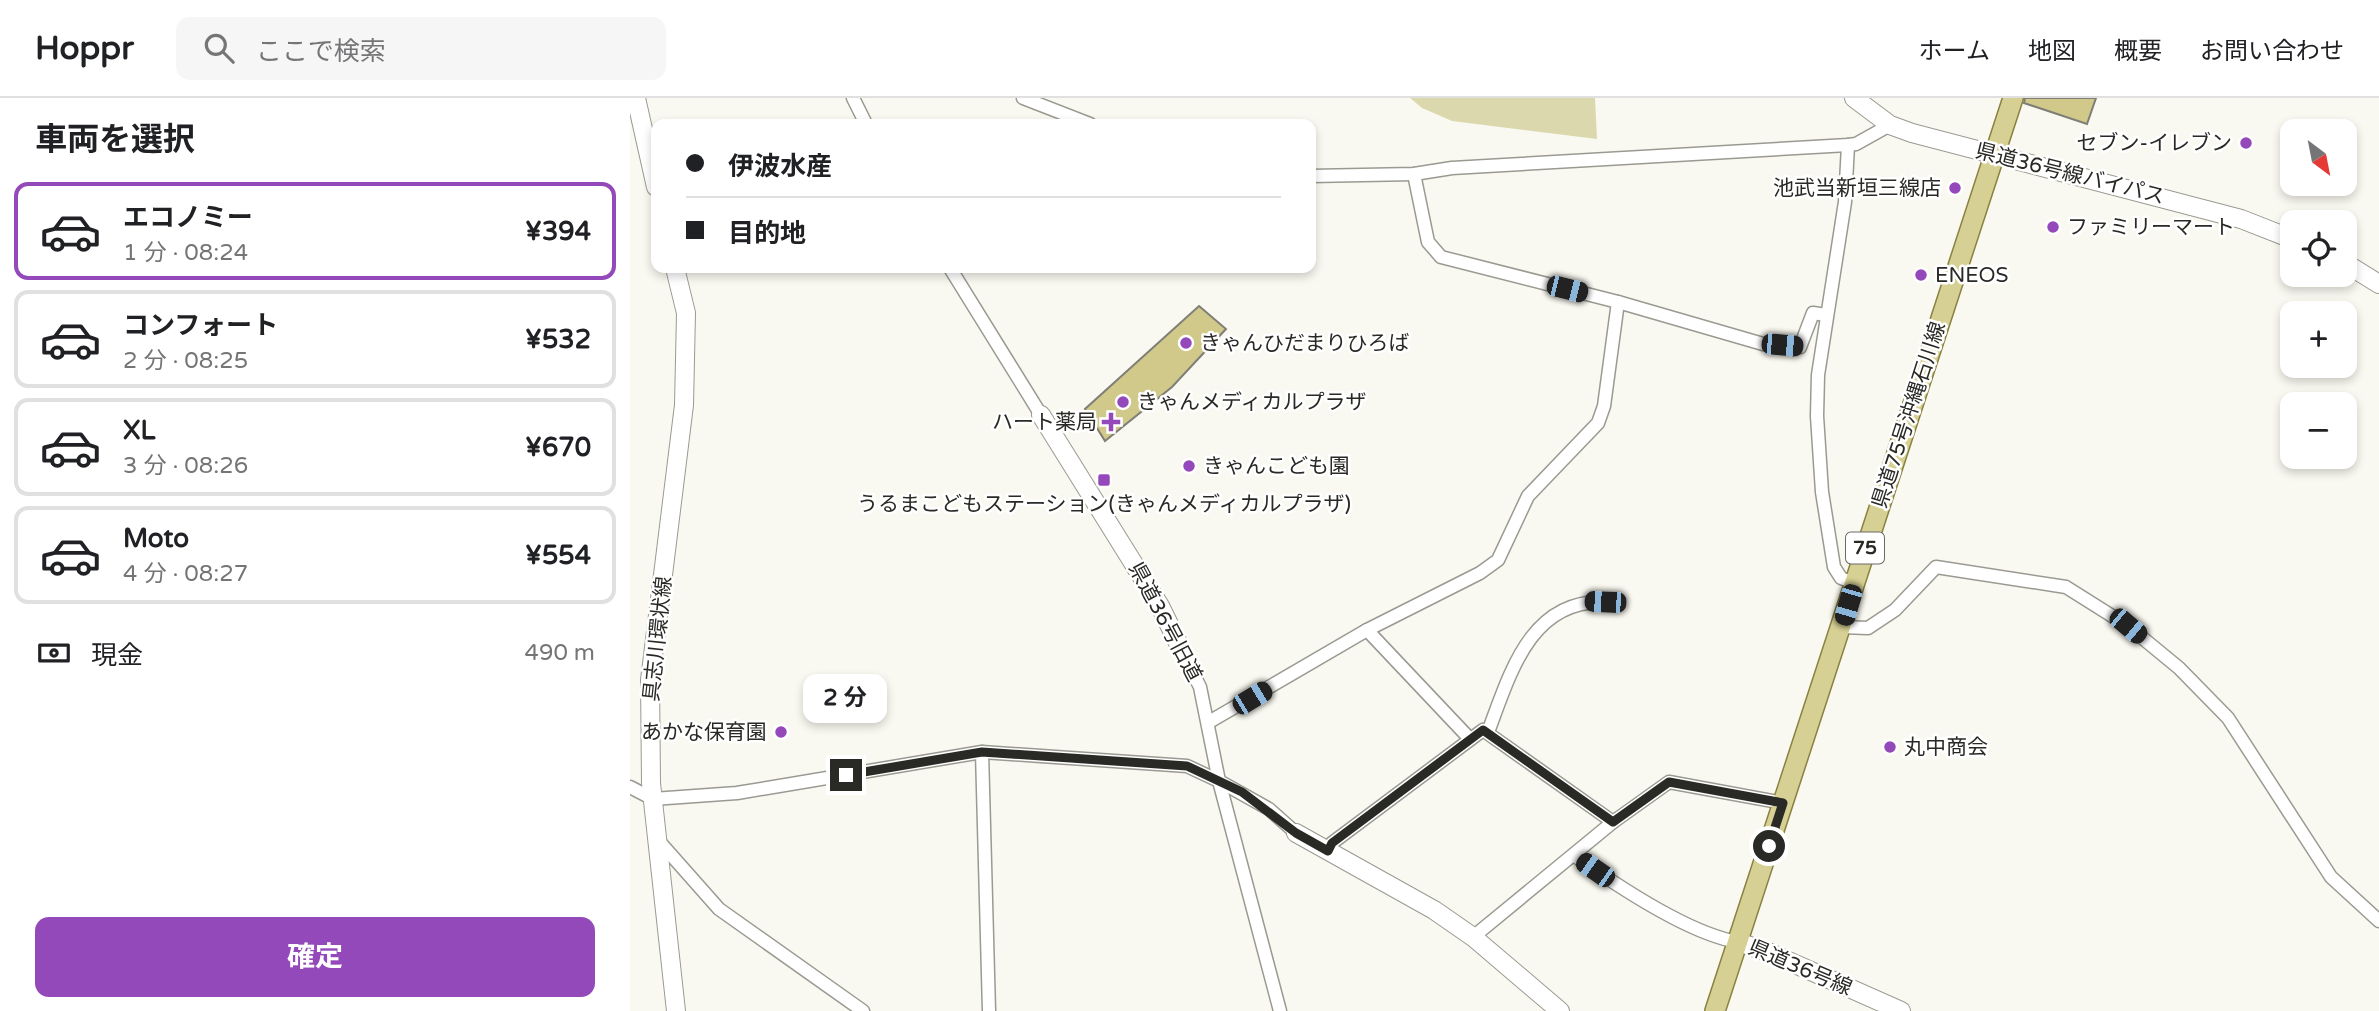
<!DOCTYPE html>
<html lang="ja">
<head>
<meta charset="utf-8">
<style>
	:root { --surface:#fff; --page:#f6f6f6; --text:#202124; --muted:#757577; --line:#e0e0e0; --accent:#9449ba }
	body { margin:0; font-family:"Varela Round","Noto Sans JP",sans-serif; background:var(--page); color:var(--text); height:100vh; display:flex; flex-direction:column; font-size:26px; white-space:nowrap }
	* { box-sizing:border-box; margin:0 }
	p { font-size:23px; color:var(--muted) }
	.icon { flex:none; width:38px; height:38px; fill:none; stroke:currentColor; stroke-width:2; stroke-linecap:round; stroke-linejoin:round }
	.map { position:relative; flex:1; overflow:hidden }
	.details { display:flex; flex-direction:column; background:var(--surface); width:630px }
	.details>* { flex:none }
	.hud { position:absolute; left:21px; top:21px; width:665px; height:154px; border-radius:14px; box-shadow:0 4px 10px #0003; display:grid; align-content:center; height:154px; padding:0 35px; background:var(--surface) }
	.needle { width:46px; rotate:148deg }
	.fabs { position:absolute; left:1650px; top:21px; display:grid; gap:14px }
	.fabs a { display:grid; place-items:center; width:77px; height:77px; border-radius:14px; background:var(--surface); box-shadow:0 4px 10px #0003; font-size:35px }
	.end { position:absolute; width:32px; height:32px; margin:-16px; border:9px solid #292926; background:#fff; box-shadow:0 0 0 4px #fff }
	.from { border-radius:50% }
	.bubble { position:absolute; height:49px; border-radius:14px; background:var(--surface); box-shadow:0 4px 10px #0003; font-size:23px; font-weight:700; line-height:49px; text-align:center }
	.car { position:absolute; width:21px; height:42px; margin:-21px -10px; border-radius:9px; box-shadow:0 0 5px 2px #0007; background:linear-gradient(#222 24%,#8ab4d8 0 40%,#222 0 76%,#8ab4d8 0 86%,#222 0) }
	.hud b { display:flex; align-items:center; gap:24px; height:66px; font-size:26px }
	.hud b+b { border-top:2px solid var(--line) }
	.hud i { width:18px; height:18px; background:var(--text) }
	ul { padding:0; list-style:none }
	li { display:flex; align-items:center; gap:21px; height:98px; margin:0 14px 10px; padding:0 21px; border:4px solid var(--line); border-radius:14px }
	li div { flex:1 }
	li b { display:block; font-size:26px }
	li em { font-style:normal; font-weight:700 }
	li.on { border-color:var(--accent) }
	li>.icon { width:63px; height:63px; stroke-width:1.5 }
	h2 { padding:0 35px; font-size:32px; line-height:84px }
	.pay { display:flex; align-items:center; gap:18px; height:77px; padding:0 35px; font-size:26px }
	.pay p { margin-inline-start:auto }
	.cta { display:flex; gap:14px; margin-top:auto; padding:14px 35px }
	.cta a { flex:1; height:80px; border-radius:14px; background:var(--accent); color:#fff; font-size:28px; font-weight:700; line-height:80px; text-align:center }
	header { display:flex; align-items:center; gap:42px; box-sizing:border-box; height:98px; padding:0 35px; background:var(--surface); border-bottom:2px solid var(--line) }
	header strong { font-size:33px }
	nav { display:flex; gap:38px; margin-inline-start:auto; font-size:24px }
	.search { width:490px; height:63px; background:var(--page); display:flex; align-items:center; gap:18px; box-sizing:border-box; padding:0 24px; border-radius:14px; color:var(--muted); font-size:26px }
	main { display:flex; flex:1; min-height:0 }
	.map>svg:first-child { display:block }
	.green { fill:#dcd8ad }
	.building { fill:#d0c98a; stroke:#7f7e77; stroke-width:2 }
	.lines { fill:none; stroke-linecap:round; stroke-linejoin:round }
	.street-casing { stroke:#9a9a92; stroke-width:15 }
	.secondary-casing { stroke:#9a9a92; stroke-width:20 }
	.primary-casing { stroke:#89813f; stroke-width:22 }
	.street { stroke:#fff; stroke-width:12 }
	.secondary { stroke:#fff; stroke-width:18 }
	.primary { stroke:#d7d094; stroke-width:19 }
	.route { stroke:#292926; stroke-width:9 }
	.poi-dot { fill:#9449ba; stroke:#fff; stroke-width:2.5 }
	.labels { text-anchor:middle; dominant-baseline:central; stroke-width:5; stroke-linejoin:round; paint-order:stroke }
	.shield { fill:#fff; stroke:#696967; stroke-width:2 }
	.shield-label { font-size:19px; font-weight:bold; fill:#292926 }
	.poi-label { font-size:21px; fill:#292926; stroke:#fff; text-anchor:start }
	.street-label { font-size:21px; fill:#292926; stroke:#fff }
</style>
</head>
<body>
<header>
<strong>Hoppr</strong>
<div class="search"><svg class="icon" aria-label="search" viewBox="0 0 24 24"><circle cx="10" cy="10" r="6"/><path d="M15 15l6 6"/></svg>ここで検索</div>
<nav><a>ホーム</a><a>地図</a><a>概要</a><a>お問い合わせ</a></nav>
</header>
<main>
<section class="details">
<h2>車両を選択</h2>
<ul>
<li class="on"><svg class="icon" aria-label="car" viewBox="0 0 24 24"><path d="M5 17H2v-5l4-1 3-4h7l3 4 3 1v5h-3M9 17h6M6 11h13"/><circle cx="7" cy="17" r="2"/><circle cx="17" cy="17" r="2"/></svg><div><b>エコノミー</b><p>1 分 · 08:24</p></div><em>¥394</em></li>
<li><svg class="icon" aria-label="car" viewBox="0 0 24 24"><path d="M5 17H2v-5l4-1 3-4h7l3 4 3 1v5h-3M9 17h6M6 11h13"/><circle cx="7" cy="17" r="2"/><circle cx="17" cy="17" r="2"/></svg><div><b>コンフォート</b><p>2 分 · 08:25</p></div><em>¥532</em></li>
<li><svg class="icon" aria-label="car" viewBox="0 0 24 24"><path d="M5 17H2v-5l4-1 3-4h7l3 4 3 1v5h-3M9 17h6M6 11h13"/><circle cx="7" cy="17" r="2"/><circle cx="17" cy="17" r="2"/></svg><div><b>XL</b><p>3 分 · 08:26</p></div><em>¥670</em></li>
<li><svg class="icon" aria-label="car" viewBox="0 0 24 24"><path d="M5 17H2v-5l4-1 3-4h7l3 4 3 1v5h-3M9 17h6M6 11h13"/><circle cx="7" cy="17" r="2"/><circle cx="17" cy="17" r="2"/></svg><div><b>Moto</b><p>4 分 · 08:27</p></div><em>¥554</em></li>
</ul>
<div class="pay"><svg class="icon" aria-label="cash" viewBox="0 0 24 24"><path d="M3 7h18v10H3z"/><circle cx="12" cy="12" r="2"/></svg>現金<p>490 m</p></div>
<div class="cta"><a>確定</a></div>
</section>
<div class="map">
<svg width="1749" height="913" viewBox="0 0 1749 913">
	<rect width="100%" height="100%" fill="#faf9f1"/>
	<path class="green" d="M780 0H965L967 41 822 23 792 10Z"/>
	<g class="building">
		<path d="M1395 0H1466L1457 26 1394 5Z"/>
		<path d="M569 208 596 231 542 289 475 343 455 311Z"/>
	</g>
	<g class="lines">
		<g class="street-casing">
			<g id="street">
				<path d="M223 0 236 26"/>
				<path d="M393 0 460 26"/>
				<path d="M1218 47 1215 104 1188 277 1187 318 1192 394 1204 469 1211 480 1224 485"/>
				<path d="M784 76 798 144 811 159 988 204 1133 246 1170 249 1183 215 1196 217"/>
				<path d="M681 78 784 76 822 70 1218 47 1226 46 1260 27"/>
				<path d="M320 170 411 317"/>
				<path d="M1211 529 1238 530 1265 512 1306 469 1436 489 1498 528 1549 570 1598 620 1701 779 1749 823"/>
				<path d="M737 532 840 641"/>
				<path d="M555 559 570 589 589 683 639 711 666 735"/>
				<path d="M579 624 737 532 850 475 868 462 898 398 968 325 974 308 988 204"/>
				<path d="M858 634C880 576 900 501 975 504"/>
				<path d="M352 654 359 913"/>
				<path d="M0 689 23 701 107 695 352 654 557 668 589 683 650 913"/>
				<path d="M27 741 89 811 233 913"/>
				<path d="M698 753 702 745 853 632 983 724"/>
				<path d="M945 758C986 787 1059 836 1108 844"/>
				<path d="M843 839 983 724 1039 684 1153 705"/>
			</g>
		</g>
		<g class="secondary-casing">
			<g id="secondary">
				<path d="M6 0 26 89"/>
				<path d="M1224 0 1260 27 1282 35 1611 121 1662 141"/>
				<path d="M1715 165 1749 186"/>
				<path d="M45 170 56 215 54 307 20 582 21 685 46 913"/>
				<path d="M411 317 530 508 555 559"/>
				<path d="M666 735 804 812 843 839 930 913"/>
				<path d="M1108 844 1138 854 1271 913"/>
			</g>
		</g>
		<g class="primary-casing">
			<path id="primary" d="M1085 913 1383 0"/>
		</g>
		<use href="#street" class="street"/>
		<use href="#secondary" class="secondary"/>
		<use href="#primary" class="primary"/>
	</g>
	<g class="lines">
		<path class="route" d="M216 677 352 654 557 668 612 694 666 735 698 753 702 745 853 632 983 724 1039 684 1153 705 1139 748"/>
	</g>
	<g class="poi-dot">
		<circle cx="1616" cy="45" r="7"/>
		<circle cx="1325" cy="90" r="7"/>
		<circle cx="1423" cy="129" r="7"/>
		<circle cx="1291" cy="177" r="7"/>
		<circle cx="556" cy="245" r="7"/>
		<circle cx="493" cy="304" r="7"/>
		<path d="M477.5 313.5h7v7h7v7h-7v7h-7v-7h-7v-7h7z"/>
		<circle cx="559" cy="368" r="7"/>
		<rect x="467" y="375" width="14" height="14" rx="3.5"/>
		<circle cx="151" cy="634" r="7"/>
		<circle cx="1260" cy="649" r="7"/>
	</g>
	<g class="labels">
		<rect class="shield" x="1216" y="434.5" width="38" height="31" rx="5"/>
		<g class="shield-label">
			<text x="1235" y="450">75</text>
		</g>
		<g class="poi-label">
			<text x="1602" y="45" text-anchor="end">セブン-イレブン</text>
			<text x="1311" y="90" text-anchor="end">池武当新垣三線店</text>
			<text x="1437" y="129">ファミリーマート</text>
			<text x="1305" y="177">ENEOS</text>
			<text x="570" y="245">きゃんひだまりひろば</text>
			<text x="507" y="304">きゃんメディカルプラザ</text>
			<text x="467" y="324" text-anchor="end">ハート薬局</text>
			<text x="573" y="368">きゃんこども園</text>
			<text x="474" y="406" text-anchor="middle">うるまこどもステーション(きゃんメディカルプラザ)</text>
			<text x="137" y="634" text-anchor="end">あかな保育園</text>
			<text x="1274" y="649">丸中商会</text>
		</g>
		<g class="street-label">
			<text transform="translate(1440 76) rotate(14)">県道36号線バイパス</text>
			<text transform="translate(1279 317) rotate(-72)">県道75号沖縄石川線</text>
			<text transform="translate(535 524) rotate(62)">県道36号旧道</text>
			<text transform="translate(28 541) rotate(-84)">具志川環状線</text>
			<text transform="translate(1170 870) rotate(23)">県道36号線</text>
		</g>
	</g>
</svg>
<div class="fabs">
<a><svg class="needle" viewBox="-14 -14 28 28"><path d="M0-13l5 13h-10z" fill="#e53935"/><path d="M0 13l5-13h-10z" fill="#757577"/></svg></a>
<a><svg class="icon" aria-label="locate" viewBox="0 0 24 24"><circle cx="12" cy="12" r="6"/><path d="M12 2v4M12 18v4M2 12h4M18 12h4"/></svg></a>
<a>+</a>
<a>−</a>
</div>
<i class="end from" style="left:1139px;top:748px"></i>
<i class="end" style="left:216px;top:677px"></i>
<div class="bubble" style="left:173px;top:576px;width:84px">2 分</div>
<i class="car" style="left:937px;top:191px;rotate:104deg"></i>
<i class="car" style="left:1152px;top:247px;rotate:95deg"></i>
<i class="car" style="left:975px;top:504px;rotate:272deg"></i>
<i class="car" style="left:1218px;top:507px;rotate:196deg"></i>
<i class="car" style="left:1498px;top:528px;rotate:130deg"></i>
<i class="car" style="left:622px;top:600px;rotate:59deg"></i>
<i class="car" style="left:965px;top:772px;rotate:305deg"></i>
<div class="hud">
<b><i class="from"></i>伊波水産</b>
<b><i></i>目的地</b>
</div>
</div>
</main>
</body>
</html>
